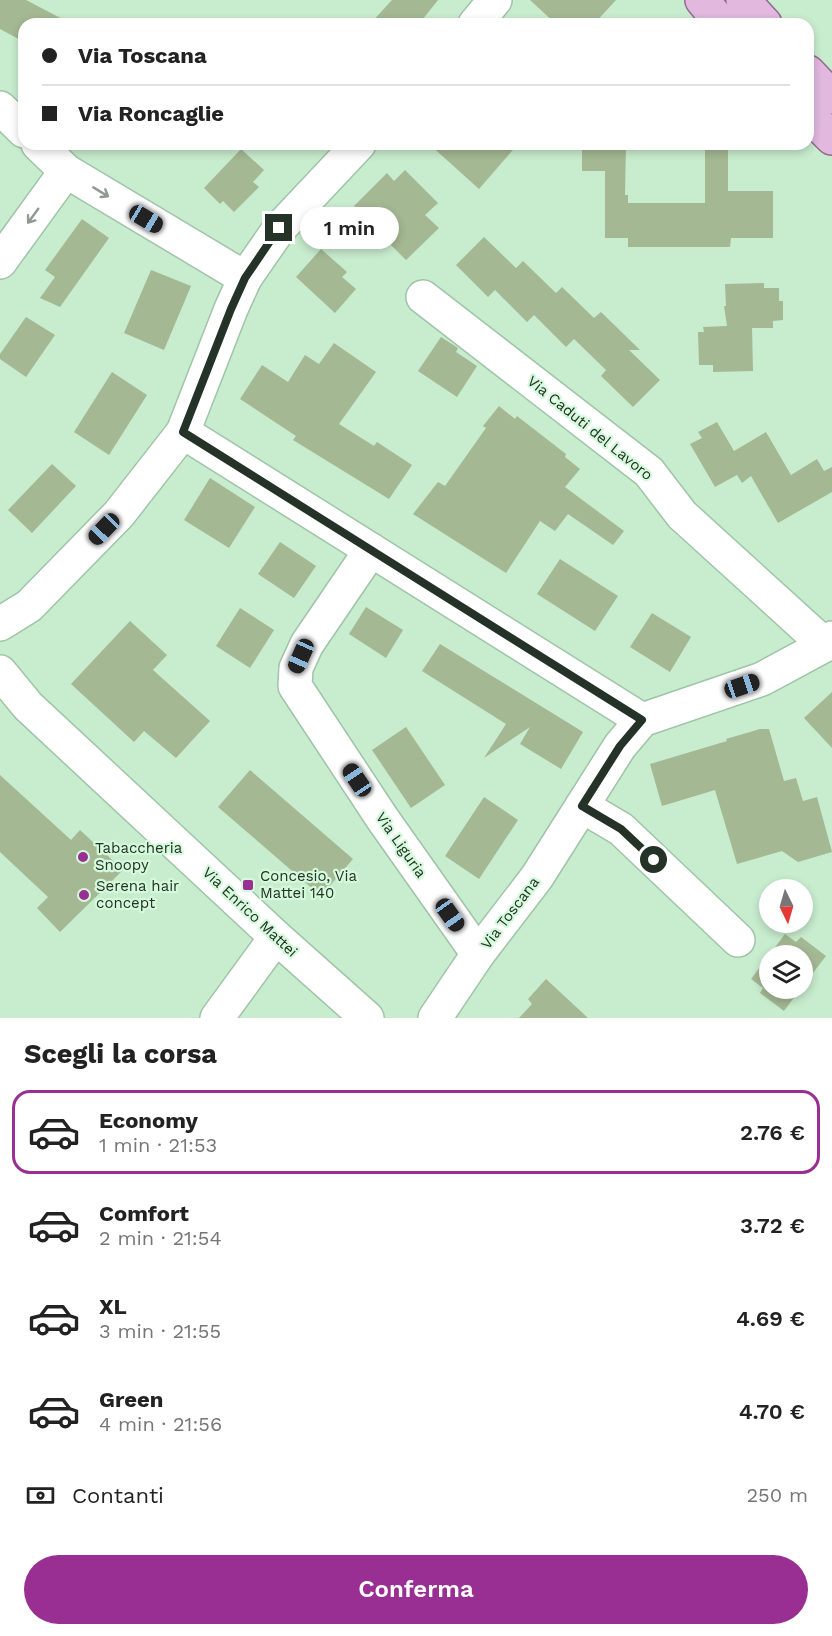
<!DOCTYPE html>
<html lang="it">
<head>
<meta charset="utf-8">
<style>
	:root { --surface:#fff; --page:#f6f6f6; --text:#222; --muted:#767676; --line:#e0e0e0; --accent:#992f92 }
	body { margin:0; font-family:"Work Sans",sans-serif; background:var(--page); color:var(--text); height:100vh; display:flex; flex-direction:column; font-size:22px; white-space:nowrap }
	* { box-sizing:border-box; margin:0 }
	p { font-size:20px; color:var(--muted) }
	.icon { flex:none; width:33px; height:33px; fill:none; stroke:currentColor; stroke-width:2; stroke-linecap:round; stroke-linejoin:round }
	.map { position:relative; height:1018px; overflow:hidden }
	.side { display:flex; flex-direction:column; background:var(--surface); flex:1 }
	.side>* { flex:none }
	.hud { position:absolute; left:18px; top:18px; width:796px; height:132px; border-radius:18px; box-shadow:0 3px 9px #0003; display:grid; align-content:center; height:132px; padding:0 24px; background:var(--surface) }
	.needle { width:39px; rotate:175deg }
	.fabs { position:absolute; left:759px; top:879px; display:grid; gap:12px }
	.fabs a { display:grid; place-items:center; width:54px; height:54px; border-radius:50%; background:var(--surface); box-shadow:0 3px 9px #0003; font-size:30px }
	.end { position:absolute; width:27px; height:27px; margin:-14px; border:8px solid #243227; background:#fff; box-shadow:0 0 0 3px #fff }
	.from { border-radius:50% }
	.bubble { position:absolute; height:42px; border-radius:21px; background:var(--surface); box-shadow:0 3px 9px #0003; font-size:20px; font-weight:600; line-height:42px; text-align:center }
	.car { position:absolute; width:18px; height:36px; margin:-18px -9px; border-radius:8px; box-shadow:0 0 4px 2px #0007; background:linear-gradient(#222 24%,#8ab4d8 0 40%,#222 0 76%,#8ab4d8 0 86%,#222 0) }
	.hud b { display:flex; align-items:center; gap:21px; height:57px; font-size:22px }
	.hud b+b { border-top:2px solid var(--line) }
	.hud i { width:15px; height:15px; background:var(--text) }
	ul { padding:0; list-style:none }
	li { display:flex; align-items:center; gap:18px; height:84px; margin:0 12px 9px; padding:0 12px; border:3px solid transparent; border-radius:18px }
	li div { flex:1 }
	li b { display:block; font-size:22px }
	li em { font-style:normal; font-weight:600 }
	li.current { border-color:var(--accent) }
	li>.icon { width:54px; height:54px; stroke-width:1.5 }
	h2 { padding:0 24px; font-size:27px; line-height:72px }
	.pay { display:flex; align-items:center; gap:15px; height:66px; padding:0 24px; font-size:22px }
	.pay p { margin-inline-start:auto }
	.cta { display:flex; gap:12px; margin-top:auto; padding:12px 24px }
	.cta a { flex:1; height:69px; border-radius:36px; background:var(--accent); color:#fff; font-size:24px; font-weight:600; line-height:69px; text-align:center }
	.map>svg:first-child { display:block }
	.building { fill:#a4b893 }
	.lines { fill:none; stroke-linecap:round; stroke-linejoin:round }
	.minor-casing { stroke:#a0c4a7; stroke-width:36 }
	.major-casing { stroke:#936b90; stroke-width:36 }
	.minor { stroke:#fff; stroke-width:33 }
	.major { stroke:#e2b8de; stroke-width:33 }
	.oneway { stroke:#929893 }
	.route { stroke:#243227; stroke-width:8 }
	.poi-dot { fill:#992f92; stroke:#d5fadb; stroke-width:2 }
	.labels { text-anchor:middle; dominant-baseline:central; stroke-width:4.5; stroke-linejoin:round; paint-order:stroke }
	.street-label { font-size:15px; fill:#243227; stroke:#d5fadb }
	.poi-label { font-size:15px; fill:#243227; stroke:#d5fadb; text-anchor:start }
</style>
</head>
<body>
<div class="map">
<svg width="832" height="1018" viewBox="0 0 832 1018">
	<rect width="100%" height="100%" fill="#c8ecce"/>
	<g class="building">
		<path d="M0 0H26L72 24H24V42L0 29Z"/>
		<path d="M392 0H438L419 24H370Z"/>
		<path d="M530 0H616L594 24H556Z"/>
		<path d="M429 144H518L479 189Z"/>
		<path d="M582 144H626L625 195H628V203H705V144H728V191H773V238H731L730 247H628V238H605V171H582Z"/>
		<path d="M241 149 264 170 253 182 259 187 234 212 223 201 220 204 204 188Z"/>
		<path d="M405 170 438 203 425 215 439 228 406 260 390 244 392 243 354 206 387 173 394 181Z"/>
		<path d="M82 219 109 238 60 307 40 298 55 277 45 270Z"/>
		<path d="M484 237 516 268 523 261 556 293 562 287 594 318 601 312 640 350H629L660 380 633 407 601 376 606 370 574 339 566 347 534 315 527 322 495 290 488 297 456 265Z"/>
		<path d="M321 249 347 272 342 277 356 289 335 313 296 277Z"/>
		<path d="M151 270 191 286 164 350 124 333Z"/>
		<path d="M764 283V288H779V301H783V320L773 321V328H752L753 371 713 372V365H699L698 332H704L703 327 727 326 724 306H726L725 284Z"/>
		<path d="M26 317 55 335 26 377 0 359V354Z"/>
		<path d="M441 337 458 348 456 352 477 366 457 397 418 371Z"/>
		<path d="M334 343 376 372 339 424 374 446 377 442 412 465 389 499 293 440 296 436 240 399 262 365 288 382 305 355 319 364Z"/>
		<path d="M112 372 147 395 109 455 74 432Z"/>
		<path d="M499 406 515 419 517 416 566 454 565 457 580 469 565 487 624 531 613 545 568 514 555 531 540 521 506 573 413 514 438 482 445 486 486 428 483 426Z"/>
		<path d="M717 422 734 451 766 432 791 475 817 459 824 471 832 467V492L778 523 751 476 742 483 737 475 715 487 690 444 702 438 698 432Z"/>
		<path d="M52 464 76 486 32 533 8 510Z"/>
		<path d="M210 478 255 507 229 548 184 520Z"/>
		<path d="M280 542 316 566 294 598 258 574Z"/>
		<path d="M560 559 618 596 595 631 537 594Z"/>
		<path d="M366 607 403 630 386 658 349 634Z"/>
		<path d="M240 608 274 630 250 668 216 646Z"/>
		<path d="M652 613 691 637 670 672 630 647Z"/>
		<path d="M130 621 167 655 153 670 210 721 176 758 144 731 134 742 71 684Z"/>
		<path d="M440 644 583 732 561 769 520 744 530 727 484 758 506 724 422 671Z"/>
		<path d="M832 692V748L804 718Z"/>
		<path d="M406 727 445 785 411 808 372 750Z"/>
		<path d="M760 729H769L784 781 796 778 803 801 817 797 832 852 798 862 782 851 737 864 715 790 662 806 650 764 727 741 726 739Z"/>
		<path d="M250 770 353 859 321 896 218 807Z"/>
		<path d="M0 775 71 840 80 830 123 870 60 932 37 908 48 897 0 852Z"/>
		<path d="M484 797 518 820 479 879 445 856Z"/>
		<path d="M785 934 796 942 801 937 826 956 802 987V956H770V988H801L784 1011 760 993 763 988 751 979Z"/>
		<path d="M546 979 588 1018H519L532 1004 528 999Z"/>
	</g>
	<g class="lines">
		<g class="minor-casing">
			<g id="minor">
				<path d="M475 24 495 0"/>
				<path d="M0 108 24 131"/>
				<path d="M38 144 66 171 245 278"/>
				<path d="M0 262 66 171"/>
				<path d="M423 297 649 472 682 515 825 645"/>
				<path d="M183 432 642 720"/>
				<path d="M371 550 307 644 296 668 295 686 382 818 478 954"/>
				<path d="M0 624 29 606 119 514 183 432 231 309 245 278 279 229 359 144"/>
				<path d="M0 672 28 706 276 937 367 1018"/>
				<path d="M582 806 621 829 738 940"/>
				<path d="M217 1018 276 937"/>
				<path d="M435 1018 478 954 537 877 620 746 642 720 762 679 825 645 832 638"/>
			</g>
		</g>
		<g class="major-casing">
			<g id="major">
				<path d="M702 0 722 24"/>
				<path d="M743 0 765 24"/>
				<path d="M808 72 832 97"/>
				<path d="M808 114 832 138"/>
			</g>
		</g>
		<use href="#minor" class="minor"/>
		<use href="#major" class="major"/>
	</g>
	<defs><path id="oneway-shaft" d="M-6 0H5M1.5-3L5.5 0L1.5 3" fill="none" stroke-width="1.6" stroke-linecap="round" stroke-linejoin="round" transform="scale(1.5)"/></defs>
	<g class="oneway">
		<use href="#oneway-shaft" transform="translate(101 192) rotate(31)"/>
		<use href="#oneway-shaft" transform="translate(33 216) rotate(126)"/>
	</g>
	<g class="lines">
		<path class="route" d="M279 228 245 278 231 309 183 432 642 720 620 746 582 806 621 829 654 860"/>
	</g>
	<g class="poi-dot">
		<circle cx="83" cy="857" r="6"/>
		<rect x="242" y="879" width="12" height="12" rx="3"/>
		<circle cx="84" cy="895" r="6"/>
	</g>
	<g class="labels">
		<g class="street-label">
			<text transform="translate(590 428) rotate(39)">Via Caduti del Lavoro</text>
			<text transform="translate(401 845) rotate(55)">Via Liguria</text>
			<text transform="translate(250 912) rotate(43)">Via Enrico Mattei</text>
			<text transform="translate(510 913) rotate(-53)">Via Toscana</text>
		</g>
		<g class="poi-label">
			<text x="95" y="848">Tabaccheria<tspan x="95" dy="17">Snoopy</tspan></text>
			<text x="260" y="876">Concesio, Via<tspan x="260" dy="17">Mattei 140</tspan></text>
			<text x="96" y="886">Serena hair<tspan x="96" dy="17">concept</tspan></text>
		</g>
	</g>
</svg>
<div class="fabs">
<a><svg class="needle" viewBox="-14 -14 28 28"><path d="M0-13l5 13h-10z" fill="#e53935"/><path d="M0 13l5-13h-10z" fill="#767676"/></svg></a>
<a><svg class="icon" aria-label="layers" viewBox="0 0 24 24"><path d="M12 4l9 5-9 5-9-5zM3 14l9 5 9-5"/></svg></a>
</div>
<i class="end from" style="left:654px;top:860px"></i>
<i class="end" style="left:279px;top:228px"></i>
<div class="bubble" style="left:300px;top:207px;width:99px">1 min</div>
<i class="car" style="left:146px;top:219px;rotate:121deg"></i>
<i class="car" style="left:104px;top:529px;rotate:224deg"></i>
<i class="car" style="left:301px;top:656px;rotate:204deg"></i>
<i class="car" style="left:742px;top:686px;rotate:71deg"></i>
<i class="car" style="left:357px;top:780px;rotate:326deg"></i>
<i class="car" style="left:450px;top:915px;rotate:145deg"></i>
<div class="hud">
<b><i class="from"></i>Via Toscana</b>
<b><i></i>Via Roncaglie</b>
</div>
</div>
<section class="side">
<h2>Scegli la corsa</h2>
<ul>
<li class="current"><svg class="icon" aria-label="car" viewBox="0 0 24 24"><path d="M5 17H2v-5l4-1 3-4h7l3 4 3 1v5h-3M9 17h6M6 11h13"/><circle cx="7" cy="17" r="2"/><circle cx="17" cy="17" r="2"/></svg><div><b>Economy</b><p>1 min · 21:53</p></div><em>2.76 €</em></li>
<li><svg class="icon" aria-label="car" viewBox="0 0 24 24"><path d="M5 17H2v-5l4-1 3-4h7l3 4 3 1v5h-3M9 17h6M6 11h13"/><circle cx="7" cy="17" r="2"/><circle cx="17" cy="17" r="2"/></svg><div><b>Comfort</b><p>2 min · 21:54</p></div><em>3.72 €</em></li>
<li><svg class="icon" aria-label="car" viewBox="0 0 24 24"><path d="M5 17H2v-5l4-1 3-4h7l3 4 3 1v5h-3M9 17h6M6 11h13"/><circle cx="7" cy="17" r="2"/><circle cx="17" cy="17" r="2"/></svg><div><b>XL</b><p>3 min · 21:55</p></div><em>4.69 €</em></li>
<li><svg class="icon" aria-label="car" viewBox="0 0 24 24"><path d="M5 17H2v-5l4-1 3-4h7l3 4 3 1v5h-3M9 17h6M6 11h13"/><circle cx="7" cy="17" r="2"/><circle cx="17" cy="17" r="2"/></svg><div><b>Green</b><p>4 min · 21:56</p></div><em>4.70 €</em></li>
</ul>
<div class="pay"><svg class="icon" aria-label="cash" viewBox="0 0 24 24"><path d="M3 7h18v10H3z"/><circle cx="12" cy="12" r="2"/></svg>Contanti<p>250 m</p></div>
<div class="cta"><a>Conferma</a></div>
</section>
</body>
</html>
